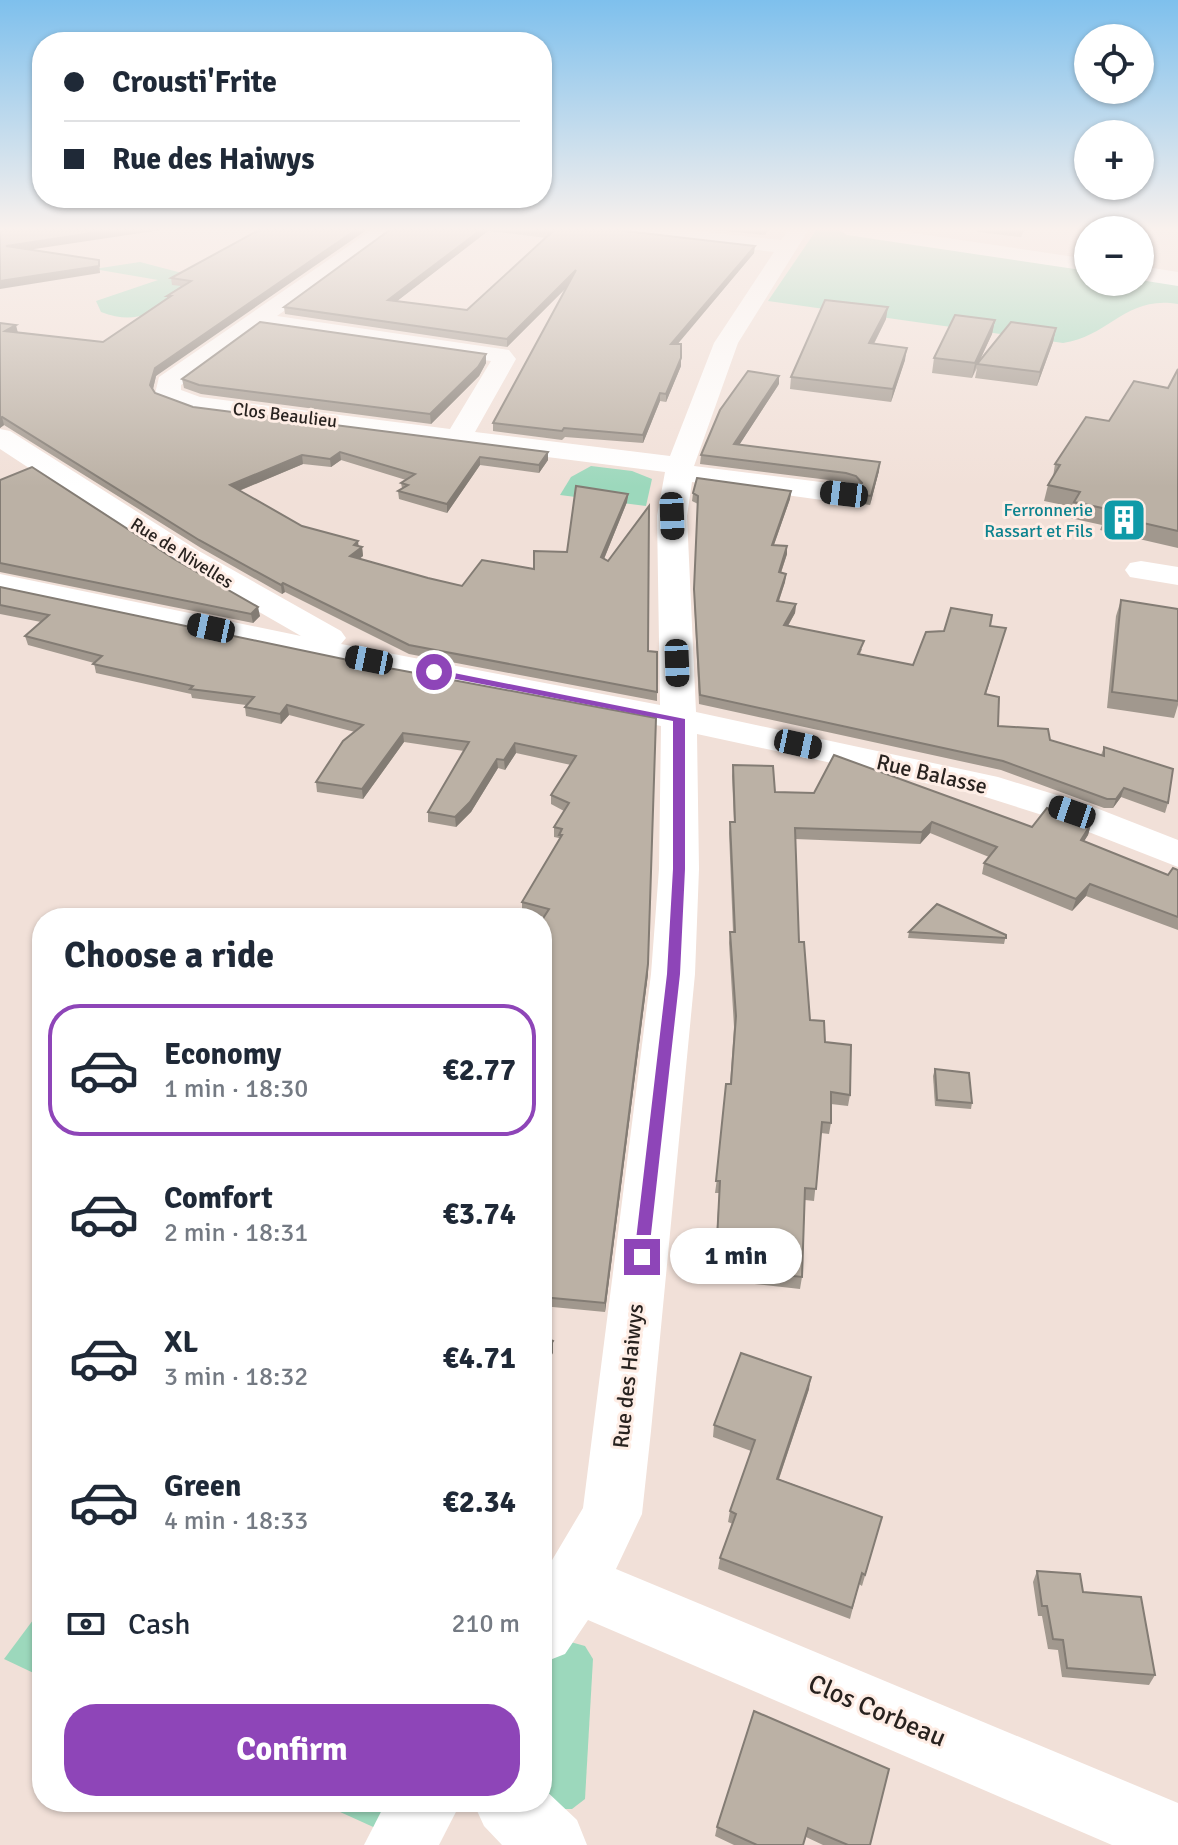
<!DOCTYPE html>
<html lang="en">
<head>
<meta charset="utf-8">
<style>
	:root { --surface:#fff; --page:#f2f2f3; --text:#1f2937; --muted:#747a83; --line:#e0e1e3; --accent:#8e45b8 }
	body { margin:0; font-family:Signika,sans-serif; background:var(--page); color:var(--text); height:100vh; display:flex; flex-direction:column; font-size:30px; white-space:nowrap }
	* { box-sizing:border-box; margin:0 }
	p { font-size:26px; color:var(--muted) }
	.icon { flex:none; width:44px; height:44px; fill:none; stroke:currentColor; stroke-width:2; stroke-linecap:round; stroke-linejoin:round }
	.map { position:relative; flex:1; overflow:hidden }
	.sheet { position:absolute; left:32px; top:908px; width:520px; height:904px; display:flex; flex-direction:column; background:var(--surface); border-radius:32px; box-shadow:0 2px 6px #0004 }
	.sheet>* { flex:none }
	.hud { position:absolute; left:32px; top:32px; width:520px; height:176px; border-radius:32px; box-shadow:0 2px 6px #0004; display:grid; align-content:center; height:176px; padding:0 32px; background:var(--surface) }
	.buttons { position:absolute; left:1074px; top:24px; display:grid; gap:16px }
	.buttons a { display:grid; place-items:center; width:80px; height:80px; border-radius:50%; background:var(--surface); box-shadow:0 2px 6px #0004; font-size:40px }
	.end { position:absolute; width:36px; height:36px; margin:-18px; border:10px solid #8e45b8; background:#fff; box-shadow:0 0 0 4px #fff }
	.from { border-radius:50% }
	.bubble { position:absolute; height:56px; border-radius:28px; background:var(--surface); box-shadow:0 2px 6px #0004; font-size:26px; font-weight:700; line-height:56px; text-align:center }
	.car { position:absolute; width:24px; height:48px; margin:-24px -12px; border-radius:10px; box-shadow:0 0 6px 2px #0007; background:linear-gradient(#222 24%,#8ab4d8 0 40%,#222 0 76%,#8ab4d8 0 86%,#222 0) }
	.hud b { display:flex; align-items:center; gap:28px; height:76px; font-size:30px }
	.hud b+b { border-top:2px solid var(--line) }
	.hud i { width:20px; height:20px; background:var(--text) }
	ul { padding:0; list-style:none }
	li { display:flex; align-items:center; gap:24px; height:132px; margin:0 16px 12px; padding:0 16px; border:4px solid transparent; border-radius:32px }
	li div { flex:1 }
	li b { display:block; font-size:30px }
	li em { font-style:normal; font-weight:700 }
	li.current { border-color:var(--accent) }
	li>.icon { width:72px; height:72px; stroke-width:1.5 }
	h2 { padding:0 32px; font-size:36px; line-height:96px }
	.pay { display:flex; align-items:center; gap:20px; height:88px; padding:0 32px; font-size:30px }
	.pay p { margin-inline-start:auto }
	.cta { display:flex; gap:16px; margin-top:auto; padding:16px 32px }
	.cta a { flex:1; height:92px; border-radius:32px; background:var(--accent); color:#fff; font-size:32px; font-weight:700; line-height:92px; text-align:center }
	.map>svg:first-child { display:block }
	.green { fill:#9cd8bc }
	.lines { fill:none; stroke-linecap:round; stroke-linejoin:round }
	.minor { fill:#fff; fill-rule:evenodd }
	.wall { fill:#a1988e; fill-rule:evenodd }
	.shaded-wall { fill:#837c74 }
	.building { fill:#bbb1a5; stroke:#837c74; stroke-width:2 }
	.route { fill:#8e45b8 }
	.labels { text-anchor:middle; dominant-baseline:central; stroke-width:6; stroke-linejoin:round; paint-order:stroke }
	.far-street-label { font-size:18px; fill:#28221f; stroke:#feede5 }
	.far-culture-label { font-size:18px; fill:#0d838f; stroke:#feede5; text-anchor:end }
	.street-label { font-size:22px; fill:#28221f; stroke:#feede5 }
	.near-street-label { font-size:26px; fill:#28221f; stroke:#feede5 }
</style>
</head>
<body>
<div class="map">
<svg width="1178" height="1845" viewBox="0 0 1178 1845">
	<rect width="100%" height="100%" fill="#f1e0d8"/>
	<g class="green">
		<path d="M817 229H847L1088 265V282H1140V273L1178 279V304C1126 295 1110 336 1063 343L768 301Z"/>
		<path d="M140 262 201 278C166 303 146 329 101 312L96 301 158 280 94 269Z"/>
		<path d="M591 466 632 471 652 479 646 506 560 495 571 477Z"/>
		<path d="M42 1608V1677L4 1659Z"/>
		<path d="M567 1641 585 1646 593 1659 585 1799 572 1809H553L542 1794V1657Z"/>
		<path d="M318 1802H426L402 1840Z"/>
	</g>
	<g class="lines">
		<g class="minor">
			<path d="M373 229H396L277 316 509 350 516 359 475 432 670 456 714 343 774 252 625 235 615 229H679L781 240 789 229H809L738 343 694 466 844 485 854 488 858 494 854 500 844 503 692 482 687 516 696 712 998 777 1086 804 1178 840V867L1058 820 976 794 697 734 699 869 695 974 651 1431 642 1514 616 1569 1178 1803V1845H1112L588 1620 565 1654 542 1663V1577L583 1508 651 974 659 869 661 726 369 670 0 592V574L301 636 177 565 0 449V429L10 431 199 551 341 631 346 638 341 644 660 705 657 516 665 472 195 412 159 399 155 394 159 377ZM260 328 491 361 450 429 200 397 181 390V385Z"/>
			<path d="M837 229H887L1088 259V271L847 235Z"/>
			<path d="M1140 266 1178 272V286L1140 280Z"/>
			<path d="M1141 561 1178 567V585L1130 577 1125 570 1130 563Z"/>
			<path d="M542 1787 577 1820 587 1845H502L484 1826 473 1802H542Z"/>
			<path d="M386 1802H461L439 1845H364Z"/>
		</g>
	</g>
	<g class="wall">
		<path d="M261 229 156 376 153 389 155 393 193 407 548 452V460L539 473 480 465 447 513 399 499 398 491 402 488 401 483 406 480 341 460 331 467 303 464 239 491 302 526 362 547 363 556 359 559 428 578 462 586 534 569 567 552 628 494 627 502 604 559 648 651 657 652V701L409 654 285 592 282 594 201 548 4 425 0 428V323L18 332 103 342 167 298V296L181 286 172 285 171 278Z"/>
		<path d="M391 229H621L625 231 754 253 677 344 681 366 666 402 660 401 643 443 565 437 562 440 493 431V423L567 287 507 347 285 314 284 307ZM488 231 547 238 467 310 397 301Z"/>
		<path d="M705 229H769L765 235Z"/>
		<path d="M977 229H1025L1021 237 977 232Z"/>
		<path d="M886 319 874 344 905 360 891 402 790 389 791 377Z"/>
		<path d="M995 320 992 334 980 360 1056 328 1053 342 1037 386 975 378 977 368 972 378 932 373 934 358Z"/>
		<path d="M486 354V363L479 376 431 424 201 394 184 388 182 379Z"/>
		<path d="M1178 369V548L1100 530 1102 525 1070 518 1073 507 1044 501 1048 485 1053 477 1055 464 1109 421 1168 388Z"/>
		<path d="M779 384 739 445 879 471 870 505 855 503 856 494 858 490 855 485 845 482 700 464 701 455Z"/>
		<path d="M0 480 260 616 253 623 0 572Z"/>
		<path d="M791 491 790 499 774 545 787 554 781 573 786 574 785 582 779 601 796 604 795 613 788 626 862 649 860 654 913 665 990 626 1006 628 986 694 998 726 1101 755 1104 747 1168 803 1165 813 1121 797 1113 808H1104L1001 770 699 704 694 598 698 504 692 501 693 493Z"/>
		<path d="M0 587 367 664 656 718 648 974 605 1312 542 1306V921L544 917 522 911V902L559 841V838L554 837V827L564 811 551 804V795L571 765 516 753 505 770 498 768 471 812 456 827 428 822V812L464 751 404 742 363 799 317 792 316 782 355 732 289 715 281 724 246 716 245 707 246 705 192 698 191 694 96 673 94 663 28 645 25 636 41 622 0 614Z"/>
		<path d="M1121 600 1178 609V705L1174 718 1107 708 1116 616Z"/>
		<path d="M733 765 775 792 1032 827 1091 824 1088 835 1084 841 1168 875 1178 870V930L1086 896 1072 911 982 874 984 863 989 857 930 833 920 844 795 839 799 942 810 1020 825 1042 850 1095 848 1106 831 1104V1123L829 1134 821 1133 814 1201 805 1200 802 1277 800 1289 708 1279 712 1239 716 1240 719 1193H715L730 1084 734 1027 729 943 730 932H733L729 833 730 822H734L732 776Z"/>
		<path d="M909 932 1006 935 1004 944 908 938Z"/>
		<path d="M935 1069 972 1103 971 1109 935 1106 933 1076Z"/>
		<path d="M809 1389 779 1479 882 1517 862 1586 859 1584 850 1619 718 1569 720 1558 733 1524 728 1522 730 1511 751 1451 713 1437 714 1425Z"/>
		<path d="M1037 1571 1083 1592 1155 1675 1149 1685 1062 1677 1058 1650 1048 1649 1042 1616H1038L1033 1582Z"/>
		<path d="M754 1711 870 1845H823L806 1837 803 1845H734L715 1836 717 1827Z"/>
	</g>
	<g class="shaded-wall">
		<path d="M119 229H167L8 253 6 246Z"/>
		<path d="M357 229H368L156 376 152 393 150 385 155 368Z"/>
		<path d="M482 229H488V231L388 308V300Z"/>
		<path d="M755 246 754 253 671 352V344Z"/>
		<path d="M99 260 100 273 0 289V281Z"/>
		<path d="M576 270V278L507 347V339Z"/>
		<path d="M888 307 886 319 868 355 869 343Z"/>
		<path d="M995 320 992 334 978 364H977L972 378 975 363Z"/>
		<path d="M16 325 18 333 5 331Z"/>
		<path d="M1056 328 1053 342 1037 386 1040 372Z"/>
		<path d="M907 348 905 360 891 402 893 389Z"/>
		<path d="M486 354V363L479 376 431 424 430 414Z"/>
		<path d="M681 358V366L666 402V394Z"/>
		<path d="M779 376V384L734 453V444Z"/>
		<path d="M660 393V401L643 443V435Z"/>
		<path d="M2 417 4 425 0 428V418Z"/>
		<path d="M340 452 341 460 331 467 330 459Z"/>
		<path d="M548 452V460L539 473V465Z"/>
		<path d="M302 455 303 464 231 494 230 485Z"/>
		<path d="M480 457V465L447 513V504Z"/>
		<path d="M880 462 879 471 870 505 871 496Z"/>
		<path d="M791 491 790 499 771 553 772 545Z"/>
		<path d="M628 494 627 502 601 566V557Z"/>
		<path d="M358 541 359 549 362 547 363 556 351 565 350 556 354 545Z"/>
		<path d="M787 546V554L778 581 779 572Z"/>
		<path d="M786 574 785 582 776 609 777 601Z"/>
		<path d="M283 583 285 592 282 594 281 585Z"/>
		<path d="M796 604 795 613 783 634 784 625Z"/>
		<path d="M258 607 260 616 253 623 251 614Z"/>
		<path d="M287 705 289 715 281 724 280 714Z"/>
		<path d="M403 733 404 742 363 799 362 789Z"/>
		<path d="M515 743 516 753 505 770 504 760Z"/>
		<path d="M497 759 498 768 471 812 456 827 455 817Z"/>
		<path d="M1124 788 1121 797 1113 808 1116 799Z"/>
		<path d="M932 822 930 833 920 844 922 832Z"/>
		<path d="M1091 824 1088 835 1078 851 1081 840Z"/>
		<path d="M1090 884 1086 896 1072 911 1076 899Z"/>
		<path d="M648 964V974L605 1312V1303Z"/>
		<path d="M553 1341V1353L542 1371V1359Z"/>
		<path d="M811 1377 809 1389 775 1490 777 1479Z"/>
	</g>
	<g class="building">
		<path d="M0 229H119L6 246 99 260V266L0 281Z"/>
		<path d="M261 229H357L155 368 150 385 155 393 193 407 548 452 539 465 480 457 447 504 398 491 408 485 401 483 415 474 340 452 330 459 302 455 230 485 302 526 358 541 354 545 362 547 350 556 428 578 462 586 482 560 534 569V551L567 552 576 486 628 494 601 557 608 561 649 506 648 651 657 652V692L409 645 283 583 281 585 199 540 2 417 0 418V323L16 325 5 331 103 342 171 296H167L191 281 171 278Z"/>
		<path d="M391 229H482L388 300 467 310 553 231 530 229H621L625 231 755 246 671 344H681V358L666 394 660 393 643 435 564 428 562 431 493 423 576 270 507 339 284 307Z"/>
		<path d="M825 300 888 307 869 343 907 348 893 389 791 377Z"/>
		<path d="M955 315 995 320 975 363 934 358Z"/>
		<path d="M260 322 486 354 478 367 430 414 199 385 182 379Z"/>
		<path d="M1011 322 1056 328 1040 372 977 364Z"/>
		<path d="M1178 369V531L1104 514 1107 509 1074 502 1080 492 1048 485 1060 465 1055 464 1086 417 1109 421 1134 381 1168 388Z"/>
		<path d="M748 371 779 376 734 444 880 462 871 496 856 494 862 483 856 476 846 473 701 455 720 410Z"/>
		<path d="M32 467 174 559 258 607 251 614 0 563V480Z"/>
		<path d="M697 478 791 491 772 545 787 546 779 572 786 574 777 601 796 604 784 625 864 641 858 654 913 665 926 632 944 631 951 608 992 615 990 626 1006 628 985 694 999 697 998 726 1048 729 1050 740 1104 756V747L1173 769 1168 803 1124 788 1116 799H1107L1003 761 700 695 694 589 698 496 693 493Z"/>
		<path d="M0 587 367 664 656 718 648 964 605 1303 542 1297V920L549 909 522 902 562 835H559L562 829 554 827 569 803 551 795 576 756 515 743 504 760 497 759 470 802 455 817 428 812 469 742 403 733 362 789 316 782 343 741 363 725 287 705 280 714 245 707 254 697 190 689 193 686 93 664 102 656 25 636 49 615 0 605Z"/>
		<path d="M1121 600 1178 609V701L1112 692Z"/>
		<path d="M834 755 1032 827 1047 808 1091 824 1081 840 1168 875 1173 868 1178 870V917L1090 884 1076 899 984 863 997 847 932 822 922 832 795 828 799 942H804L810 1020 824 1021 825 1042 851 1045 850 1095 831 1092V1123L822 1122 816 1189 805 1188 802 1277 709 1267 712 1239 717 1240 720 1181H716L726 1084H731L736 1016 730 932H735L730 822H735L733 765 773 766 775 792 814 793Z"/>
		<path d="M937 904 1006 935V938L909 932Z"/>
		<path d="M935 1069 969 1073 972 1103 937 1100Z"/>
		<path d="M542 1336 553 1341 542 1359Z"/>
		<path d="M741 1353 811 1377 777 1479 882 1517 865 1575 862 1573 852 1608 720 1558 736 1514 730 1511 755 1440 714 1425Z"/>
		<path d="M1037 1571 1080 1574 1083 1592 1141 1597 1155 1675 1067 1668 1063 1640 1053 1639 1047 1606H1042Z"/>
		<path d="M754 1711 889 1769 870 1845H848L808 1828 803 1845H757L717 1827Z"/>
	</g>
	<linearGradient id="sky" x2="0" y2="1"><stop stop-color="#7ec0ed"/><stop offset="0.47" stop-color="#f9f1ed"/><stop offset="1" stop-color="#f9f1ed" stop-opacity="0"/></linearGradient>
	<rect width="1178" height="487" fill="url(#sky)"/>
	<path class="route" d="M434 669 685 719V869L680 974 648 1261H636L634 1257 667 974 673 869V721L430 674Z"/>
	<defs>
		<g id="building-square" transform="scale(2.3)"><rect x="-9" y="-9" width="18" height="18" rx="4" fill="#0f9aa8" stroke="#feede5"/><path d="M-4-6H4V6H1V3H-1V6H-4ZM-2.5-4.3h1.7v1.8h-1.7ZM.8-4.3h1.7v1.8H.8ZM-2.5-1h1.7V.8h-1.7ZM.8-1h1.7V.8H.8Z" fill="#fff"/></g>
	</defs>
	<g fill-rule="evenodd">
		<use href="#building-square" x="1124" y="520"/>
	</g>
	<g class="labels">
		<g class="far-street-label">
			<text transform="translate(285 415) rotate(7)">Clos Beaulieu</text>
			<text transform="translate(182 553) rotate(32)">Rue de Nivelles</text>
		</g>
		<g class="far-culture-label">
			<text x="1093" y="510">Ferronnerie<tspan x="1093" dy="21">Rassart et Fils</tspan></text>
		</g>
		<g class="street-label">
			<text transform="translate(932 774) rotate(13)">Rue Balasse</text>
			<text transform="translate(628 1376) rotate(-84)">Rue des Haiwys</text>
		</g>
		<g class="near-street-label">
			<text transform="translate(877 1711) rotate(23)">Clos Corbeau</text>
		</g>
	</g>
</svg>
<div class="buttons">
<a><svg class="icon" aria-label="locate" viewBox="0 0 24 24"><circle cx="12" cy="12" r="6"/><path d="M12 2v4M12 18v4M2 12h4M18 12h4"/></svg></a>
<a>+</a>
<a>−</a>
</div>
<i class="end from" style="left:434px;top:672px"></i>
<i class="end" style="left:642px;top:1257px"></i>
<div class="bubble" style="left:670px;top:1228px;width:132px">1 min</div>
<i class="car" style="left:844px;top:494px;rotate:277deg"></i>
<i class="car" style="left:672px;top:516px;rotate:178deg"></i>
<i class="car" style="left:211px;top:628px;rotate:282deg"></i>
<i class="car" style="left:369px;top:660px;rotate:281deg"></i>
<i class="car" style="left:677px;top:663px;rotate:178deg"></i>
<i class="car" style="left:798px;top:744px;rotate:102deg"></i>
<i class="car" style="left:1072px;top:812px;rotate:289deg"></i>
<div class="hud">
<b><i class="from"></i>Crousti'Frite</b>
<b><i></i>Rue des Haiwys</b>
</div>
<section class="sheet">
<h2>Choose a ride</h2>
<ul>
<li class="current"><svg class="icon" aria-label="car" viewBox="0 0 24 24"><path d="M5 17H2v-5l4-1 3-4h7l3 4 3 1v5h-3M9 17h6M6 11h13"/><circle cx="7" cy="17" r="2"/><circle cx="17" cy="17" r="2"/></svg><div><b>Economy</b><p>1 min · 18:30</p></div><em>€2.77</em></li>
<li><svg class="icon" aria-label="car" viewBox="0 0 24 24"><path d="M5 17H2v-5l4-1 3-4h7l3 4 3 1v5h-3M9 17h6M6 11h13"/><circle cx="7" cy="17" r="2"/><circle cx="17" cy="17" r="2"/></svg><div><b>Comfort</b><p>2 min · 18:31</p></div><em>€3.74</em></li>
<li><svg class="icon" aria-label="car" viewBox="0 0 24 24"><path d="M5 17H2v-5l4-1 3-4h7l3 4 3 1v5h-3M9 17h6M6 11h13"/><circle cx="7" cy="17" r="2"/><circle cx="17" cy="17" r="2"/></svg><div><b>XL</b><p>3 min · 18:32</p></div><em>€4.71</em></li>
<li><svg class="icon" aria-label="car" viewBox="0 0 24 24"><path d="M5 17H2v-5l4-1 3-4h7l3 4 3 1v5h-3M9 17h6M6 11h13"/><circle cx="7" cy="17" r="2"/><circle cx="17" cy="17" r="2"/></svg><div><b>Green</b><p>4 min · 18:33</p></div><em>€2.34</em></li>
</ul>
<div class="pay"><svg class="icon" aria-label="cash" viewBox="0 0 24 24"><path d="M3 7h18v10H3z"/><circle cx="12" cy="12" r="2"/></svg>Cash<p>210 m</p></div>
<div class="cta"><a>Confirm</a></div>
</section>
</div>
</body>
</html>
